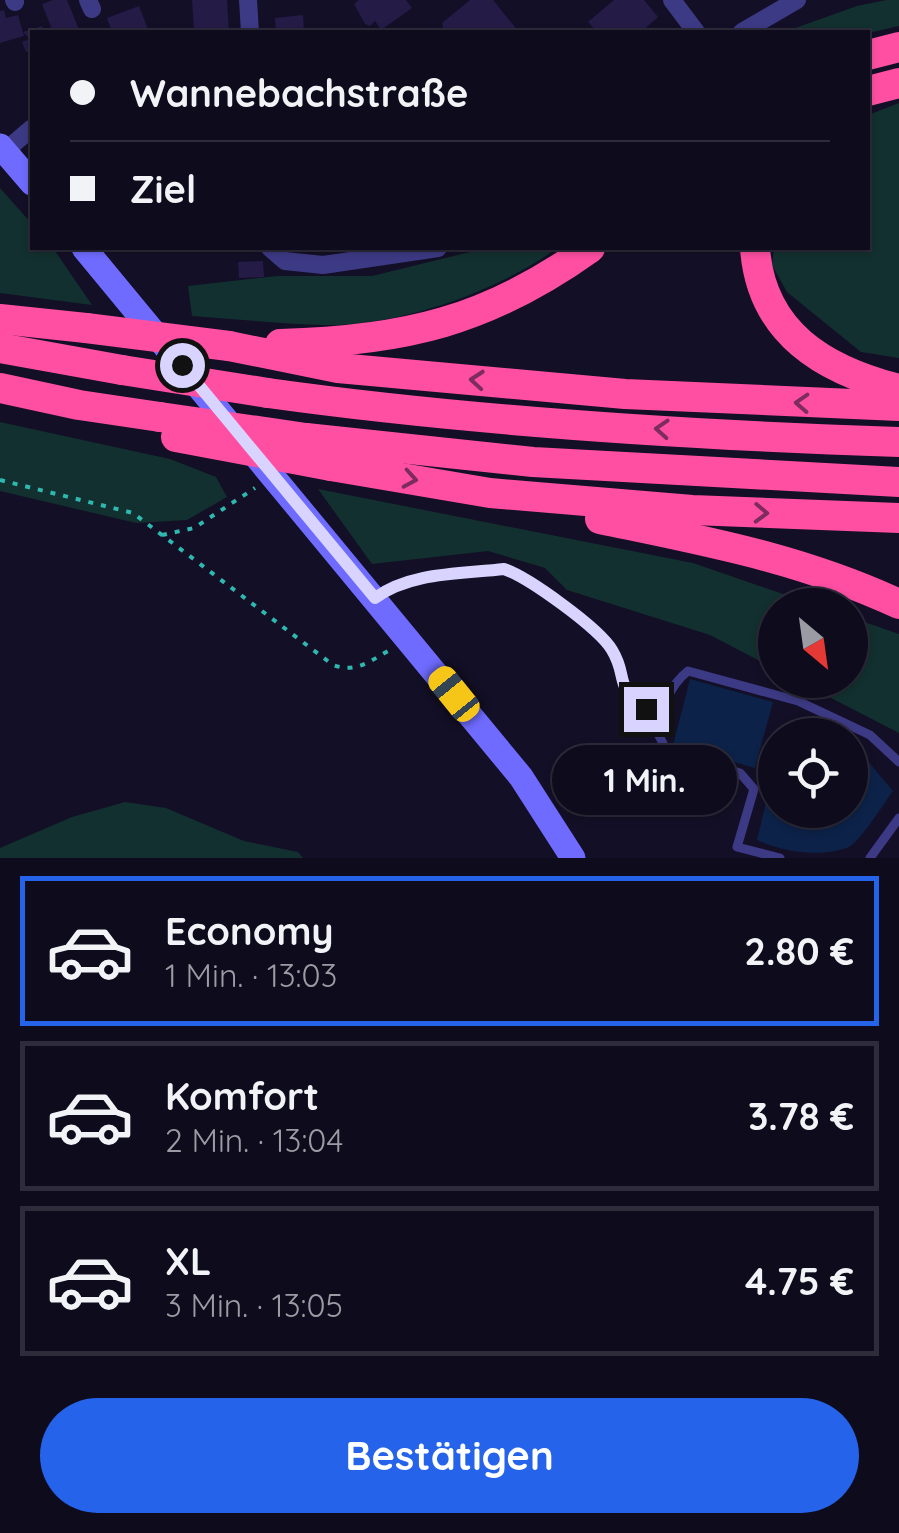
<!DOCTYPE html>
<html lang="de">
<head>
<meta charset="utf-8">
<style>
	:root { --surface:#0e0b1c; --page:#1c1929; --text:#f1f3f6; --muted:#9b9ba3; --line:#2e2b3b; --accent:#2563eb }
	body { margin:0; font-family:Quicksand,sans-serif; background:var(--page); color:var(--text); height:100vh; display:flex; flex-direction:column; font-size:38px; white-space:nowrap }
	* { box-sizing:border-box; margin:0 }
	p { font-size:32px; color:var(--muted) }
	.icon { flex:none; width:55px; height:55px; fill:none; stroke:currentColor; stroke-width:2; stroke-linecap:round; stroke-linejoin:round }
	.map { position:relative; height:858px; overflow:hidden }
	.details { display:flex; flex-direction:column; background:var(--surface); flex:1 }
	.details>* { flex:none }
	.top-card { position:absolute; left:30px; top:30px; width:840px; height:220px; border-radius:0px; box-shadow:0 2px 8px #0004,0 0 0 2px var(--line); display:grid; align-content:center; height:220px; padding:0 40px; background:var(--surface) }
	.needle { width:65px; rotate:151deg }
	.fabs { position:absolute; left:758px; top:588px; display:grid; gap:20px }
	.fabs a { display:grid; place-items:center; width:110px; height:110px; border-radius:50%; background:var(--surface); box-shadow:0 2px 8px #0004,0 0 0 2px var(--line); font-size:50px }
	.end { position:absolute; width:45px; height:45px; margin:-22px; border:12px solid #d9d4ff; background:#111; box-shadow:0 0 0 5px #111 }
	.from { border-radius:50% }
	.bubble { position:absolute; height:70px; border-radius:35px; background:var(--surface); box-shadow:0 2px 8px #0004,0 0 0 2px var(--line); font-size:32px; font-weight:700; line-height:70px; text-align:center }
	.car { position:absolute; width:30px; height:60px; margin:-30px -15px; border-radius:12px; box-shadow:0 0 8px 2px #0007; background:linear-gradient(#f5c518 24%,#345 0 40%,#f5c518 0 76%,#345 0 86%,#f5c518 0) }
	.top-card b { display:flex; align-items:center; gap:35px; height:95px; font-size:38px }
	.top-card b+b { border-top:2px solid var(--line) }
	.top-card i { width:25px; height:25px; background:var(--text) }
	ul { padding:18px 0 0; list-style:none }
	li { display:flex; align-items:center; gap:30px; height:150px; margin:0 20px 15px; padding:0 20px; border:5px solid var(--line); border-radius:0px }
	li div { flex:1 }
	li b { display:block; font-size:38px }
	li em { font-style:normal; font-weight:700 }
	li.selected { border-color:var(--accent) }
	li>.icon { width:90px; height:90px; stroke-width:1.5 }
	.primary-button { display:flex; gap:20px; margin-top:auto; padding:20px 40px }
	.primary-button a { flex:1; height:115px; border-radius:60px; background:var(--accent); color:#fff; font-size:40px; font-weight:700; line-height:115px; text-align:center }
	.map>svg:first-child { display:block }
	.green { fill:#12302f }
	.water { fill:#0c2248 }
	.building { fill:#241b47 }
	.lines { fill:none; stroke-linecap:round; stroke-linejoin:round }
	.path { stroke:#2fb8b0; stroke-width:4; stroke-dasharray:5 8; stroke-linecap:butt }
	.service { stroke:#3d3a85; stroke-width:9 }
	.minor { stroke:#3d3a85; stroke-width:18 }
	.secondary { stroke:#6f6bff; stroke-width:25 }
	.motorway { stroke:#ff4fa3; stroke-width:30 }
	.motorway-bridge { stroke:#ff4fa3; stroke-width:30 }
	.oneway { stroke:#7d2c5e }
	.route { stroke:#d9d4ff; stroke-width:12 }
</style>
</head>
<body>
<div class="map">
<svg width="899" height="858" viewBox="0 0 899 858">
	<rect width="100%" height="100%" fill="#130f26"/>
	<g class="green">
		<path d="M886 0H899V26L868 33 784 32 857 6Z"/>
		<path d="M899 103V358L861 352 787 292 772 265 774 248H868V115Z"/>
		<path d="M0 188 32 224V248H53L92 305 0 293Z"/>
		<path d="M486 248H557C497 292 399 326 324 325 280 324 236 319 192 316L188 286 277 276H372Z"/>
		<path d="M0 422 170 459 216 477 227 497 187 520 136 523 0 491Z"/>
		<path d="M318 489 693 563 815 605H775V669L710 635 567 590 545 568 488 551 372 564Z"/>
		<path d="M850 617 899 634V733L796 680H850Z"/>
		<path d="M125 802 166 808 244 841 298 852 303 858H0V848L72 817Z"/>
	</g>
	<g class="water">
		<path d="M690 679 773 702 755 768 673 745Z"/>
		<path d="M850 740 893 791C882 806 863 838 849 847 822 858 783 852 757 840L775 765V810H850Z"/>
	</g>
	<g class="building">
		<path d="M53 0H67L80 32H53L42 4Z"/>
		<path d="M192 0H227L229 32H194Z"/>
		<path d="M359 0H406L412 8 381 30 375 21 370 26 365 24 354 4Z"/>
		<path d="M470 0H493L519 32H444L442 23Z"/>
		<path d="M614 0H644L658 17 641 32H597L588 22Z"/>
		<path d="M139 6 149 32H112L107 18Z"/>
		<path d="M4 10 6 18 18 15 24 36 0 43V11Z"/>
		<path d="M303 15 304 32H276L275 18Z"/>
		<path d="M42 26 45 32H32V52H26L22 42 29 39 23 32Z"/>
		<path d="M263 261 264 277 239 278 238 262Z"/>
	</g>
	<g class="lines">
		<g class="path">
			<path d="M0 480 133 513 333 665C355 673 369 662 388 651"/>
			<path d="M162 535 194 528 255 488"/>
		</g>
		<g class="service">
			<path d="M377 596C410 571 463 574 504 569 543 582 576 617 607 643 628 672 613 706 662 710"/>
			<path d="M780 858 737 847 754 789 740 773 667 751 657 732C662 708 669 686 688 671L798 701 870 735 899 762"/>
			<path d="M870 858 899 818"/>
		</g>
		<g class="minor">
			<path d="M14 0 15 2"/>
			<path d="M88 0 92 9"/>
			<path d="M248 0 250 32"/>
			<path d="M672 0 696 32"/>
			<path d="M742 32 797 0"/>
			<path d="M5 151 32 128"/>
			<path d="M270 248 285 261 323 265 438 248"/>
		</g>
		<g class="secondary">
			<path d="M0 146 32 183"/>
			<path d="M84 248 521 777 573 858"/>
		</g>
		<g class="motorway">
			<path d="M868 55 899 47"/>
			<path d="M868 91 899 83"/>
			<path d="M755 248C761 333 824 370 899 389"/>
			<path d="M0 319 86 328"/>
			<path d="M280 344C404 341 488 321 590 248"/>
			<path d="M229 346 338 368 625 394 899 406"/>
			<path d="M0 348 122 370"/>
			<path d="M0 388 79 405 160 417"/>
			<path d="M268 393C476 422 689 435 899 442"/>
			<path d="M306 438 533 462 899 482"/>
			<path d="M331 466 490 493 692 510 899 518"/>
			<path d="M600 519C705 541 800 558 899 604"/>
		</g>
		<g class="motorway-bridge">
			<path d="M86 328 229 346"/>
			<path d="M122 370 268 393"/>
			<path d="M160 417 306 438"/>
			<path d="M176 437 331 466"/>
		</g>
	</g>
	<defs><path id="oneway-chevron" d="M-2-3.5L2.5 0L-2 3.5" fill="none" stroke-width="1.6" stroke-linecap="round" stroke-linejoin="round" transform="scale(2.5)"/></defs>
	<g class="oneway">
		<use href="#oneway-chevron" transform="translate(477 380) rotate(-175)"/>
		<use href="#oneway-chevron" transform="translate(802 403) rotate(-177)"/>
		<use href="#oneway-chevron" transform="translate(662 429) rotate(-176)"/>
		<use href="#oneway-chevron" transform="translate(410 479) rotate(10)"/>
		<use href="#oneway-chevron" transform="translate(761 513) rotate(2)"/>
	</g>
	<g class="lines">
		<path class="route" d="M182 365 375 598C410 572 461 574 504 569 528 577 599 628 612 650 629 678 612 684 646 709"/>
	</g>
</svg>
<div class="fabs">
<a><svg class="needle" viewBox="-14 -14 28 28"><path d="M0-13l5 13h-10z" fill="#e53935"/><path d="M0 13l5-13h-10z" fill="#9b9ba3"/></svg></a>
<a><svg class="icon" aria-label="locate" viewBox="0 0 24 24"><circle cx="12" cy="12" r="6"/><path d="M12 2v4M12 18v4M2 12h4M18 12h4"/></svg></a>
</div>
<i class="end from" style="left:182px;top:365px"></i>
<i class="end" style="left:646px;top:709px"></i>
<div class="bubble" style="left:552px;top:745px;width:185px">1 Min.</div>
<i class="car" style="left:454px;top:694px;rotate:321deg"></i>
<div class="top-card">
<b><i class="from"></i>Wannebachstraße</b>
<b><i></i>Ziel</b>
</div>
</div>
<section class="details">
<ul>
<li class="selected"><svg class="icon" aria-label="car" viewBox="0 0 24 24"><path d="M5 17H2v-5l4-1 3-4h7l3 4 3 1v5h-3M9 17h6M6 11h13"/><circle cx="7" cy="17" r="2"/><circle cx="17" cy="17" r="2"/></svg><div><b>Economy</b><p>1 Min. · 13:03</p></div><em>2.80 €</em></li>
<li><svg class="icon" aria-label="car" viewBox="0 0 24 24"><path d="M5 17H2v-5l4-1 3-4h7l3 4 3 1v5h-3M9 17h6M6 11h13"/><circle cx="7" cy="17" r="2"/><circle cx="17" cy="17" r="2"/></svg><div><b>Komfort</b><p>2 Min. · 13:04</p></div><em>3.78 €</em></li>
<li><svg class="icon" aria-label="car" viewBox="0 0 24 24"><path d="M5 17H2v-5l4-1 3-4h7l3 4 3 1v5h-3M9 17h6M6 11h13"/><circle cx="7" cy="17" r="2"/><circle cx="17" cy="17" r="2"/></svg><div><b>XL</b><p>3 Min. · 13:05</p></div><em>4.75 €</em></li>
</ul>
<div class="primary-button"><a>Bestätigen</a></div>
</section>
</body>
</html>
